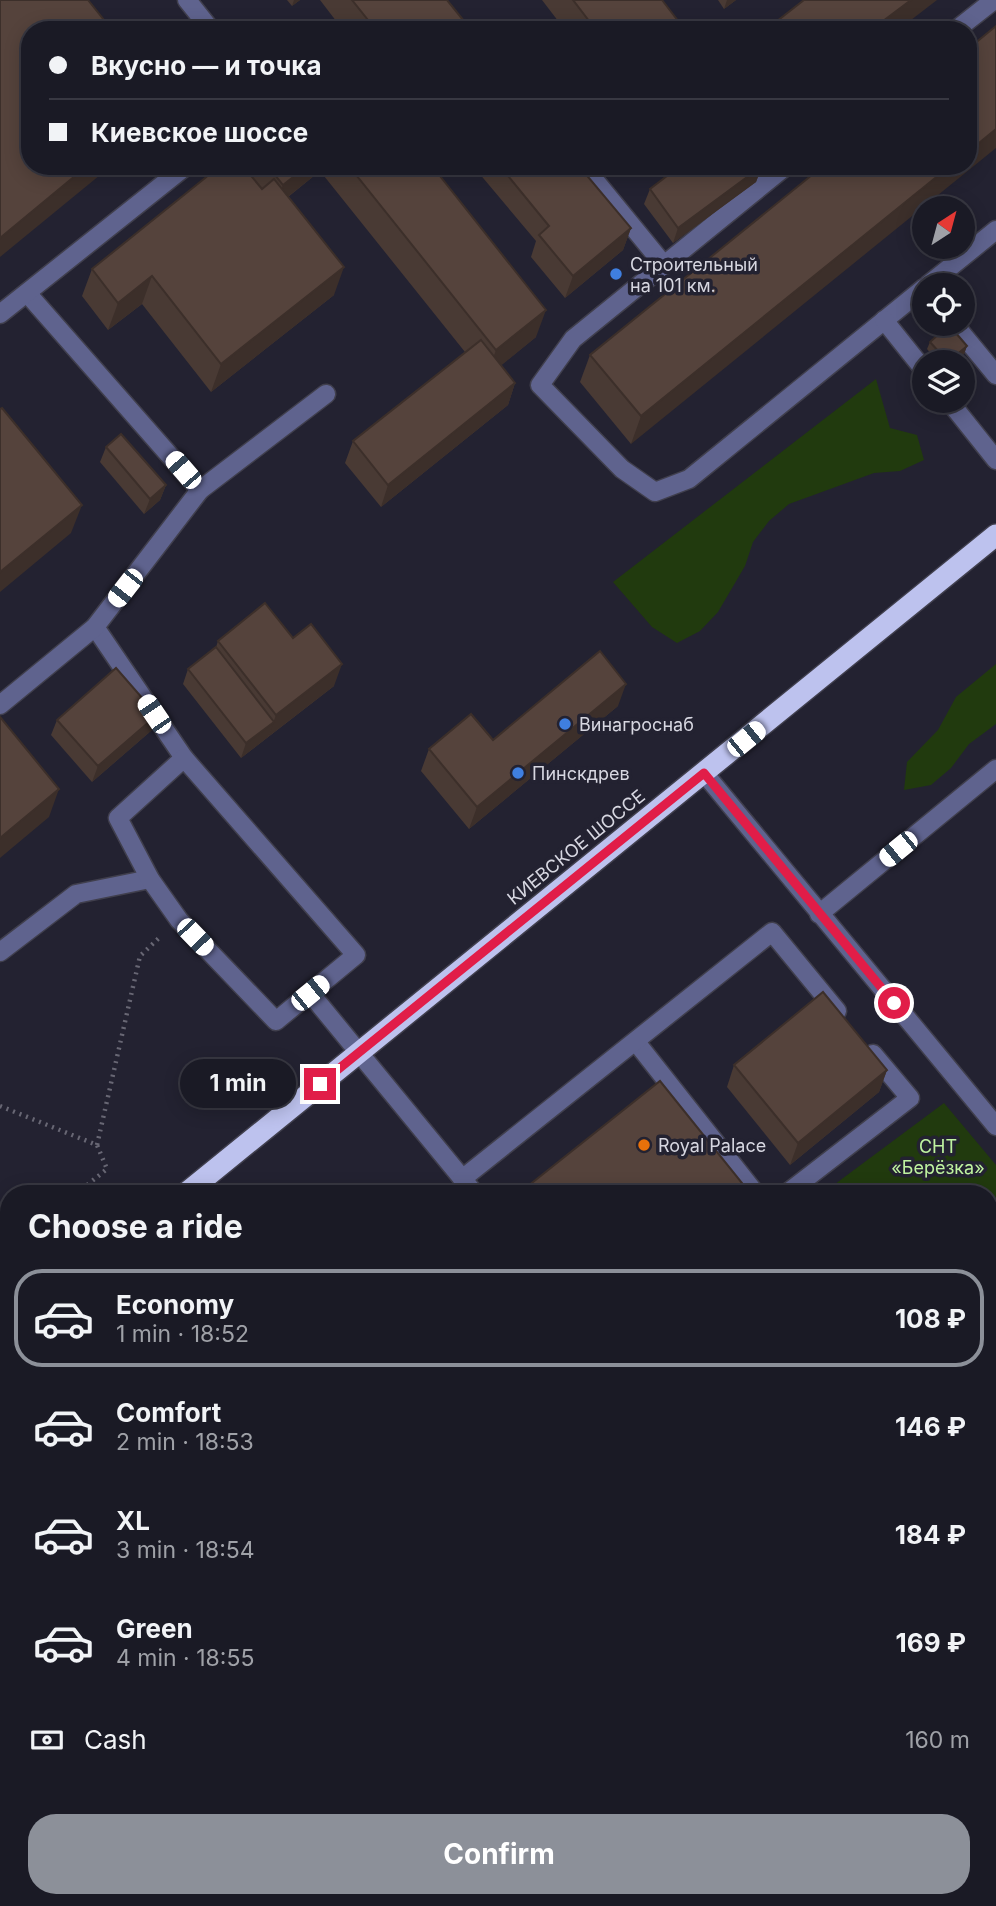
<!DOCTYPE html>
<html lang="en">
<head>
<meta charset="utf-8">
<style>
	:root { --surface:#1a1a25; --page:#272732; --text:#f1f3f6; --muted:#9fa1a7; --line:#383842; --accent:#8c9099 }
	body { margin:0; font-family:Inter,sans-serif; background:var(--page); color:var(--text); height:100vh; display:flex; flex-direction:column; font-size:26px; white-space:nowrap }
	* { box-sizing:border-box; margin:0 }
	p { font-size:23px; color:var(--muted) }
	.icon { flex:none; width:38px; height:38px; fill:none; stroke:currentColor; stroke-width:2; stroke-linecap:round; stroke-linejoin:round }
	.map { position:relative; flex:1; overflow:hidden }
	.side { position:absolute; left:0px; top:1185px; width:998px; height:723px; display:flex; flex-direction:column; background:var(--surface); border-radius:28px 28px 0 0; box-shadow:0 4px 18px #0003,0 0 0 2px var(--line) }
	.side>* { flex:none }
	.top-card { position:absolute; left:21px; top:21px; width:956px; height:154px; border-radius:28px; box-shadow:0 4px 18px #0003,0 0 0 2px var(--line); display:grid; align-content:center; height:154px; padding:0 28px; background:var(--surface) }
	.needle { width:46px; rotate:36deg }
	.fabs { position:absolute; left:912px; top:196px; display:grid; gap:14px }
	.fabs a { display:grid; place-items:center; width:63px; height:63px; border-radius:50%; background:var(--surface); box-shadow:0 4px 18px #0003,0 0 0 2px var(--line); font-size:35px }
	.end { position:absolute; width:32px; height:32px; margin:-16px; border:9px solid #e11d48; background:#fff; box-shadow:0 0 0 4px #fff }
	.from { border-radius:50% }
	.bubble { position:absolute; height:49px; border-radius:24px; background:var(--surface); box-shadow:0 4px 18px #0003,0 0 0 2px var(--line); font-size:23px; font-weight:700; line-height:49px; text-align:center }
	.car { position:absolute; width:21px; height:42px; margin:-21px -10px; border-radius:9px; box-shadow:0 0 5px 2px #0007; background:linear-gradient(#fff 24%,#345 0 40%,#fff 0 76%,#345 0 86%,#fff 0) }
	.top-card b { display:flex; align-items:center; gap:24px; height:66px; font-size:26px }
	.top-card b+b { border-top:2px solid var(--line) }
	.top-card i { width:18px; height:18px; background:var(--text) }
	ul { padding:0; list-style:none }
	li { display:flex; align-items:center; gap:21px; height:98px; margin:0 14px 10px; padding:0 14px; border:4px solid transparent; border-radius:28px }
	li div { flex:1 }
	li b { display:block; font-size:26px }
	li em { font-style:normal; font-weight:700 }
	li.on { border-color:var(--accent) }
	li>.icon { width:63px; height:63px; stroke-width:1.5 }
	h2 { padding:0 28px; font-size:32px; line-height:84px }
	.pay { display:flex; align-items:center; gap:18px; height:77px; padding:0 28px; font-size:26px }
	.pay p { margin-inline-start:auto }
	.action { display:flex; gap:14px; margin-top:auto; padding:14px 28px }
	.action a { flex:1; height:80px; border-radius:28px; background:var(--accent); color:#fff; font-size:28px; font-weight:700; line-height:80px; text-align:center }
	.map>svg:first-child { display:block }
	.green { fill:#213a0e }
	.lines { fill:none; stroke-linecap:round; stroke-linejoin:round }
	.minor-casing { stroke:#403f4d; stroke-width:21 }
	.highway-casing { stroke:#403f4d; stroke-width:24 }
	.path { stroke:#686774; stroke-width:4.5; stroke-dasharray:2 5; stroke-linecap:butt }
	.minor { stroke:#5f638e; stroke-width:18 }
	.highway { stroke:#bdc2ee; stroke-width:21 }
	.wall { fill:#493a34 }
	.shaded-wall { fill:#3c2f2a }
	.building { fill:#55433c; stroke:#3c2f2a; stroke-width:2 }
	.route { stroke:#e11d48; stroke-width:9 }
	.shop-dot { fill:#3f7fe0; stroke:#232231; stroke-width:2.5 }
	.food-dot { fill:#e8710a; stroke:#232231; stroke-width:2.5 }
	.labels { text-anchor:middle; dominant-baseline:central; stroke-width:7; stroke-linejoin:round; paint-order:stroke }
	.poi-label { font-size:18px; fill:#d7d7e1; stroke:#232231; text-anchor:start }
	.street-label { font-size:18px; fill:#d7d7e1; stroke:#232231 }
	.park-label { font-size:18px; fill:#bff3a0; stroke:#232231 }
</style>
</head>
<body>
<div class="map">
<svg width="996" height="1906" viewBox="0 0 996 1906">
	<rect width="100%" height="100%" fill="#232231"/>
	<g class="green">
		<path d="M876 379 890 428 917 435 924 460 900 471 874 473 789 504 769 521 753 542 745 566 718 612 700 631 677 643 652 627 613 582Z"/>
		<path d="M996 664V724L969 744 951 768 931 785 904 790 907 762 938 730 956 697Z"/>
		<path d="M944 1103 996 1165V1906H64L60 1899H989V1194L823 1193Z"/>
		<path d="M9 1703V1815L0 1801V1710Z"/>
		<path d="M0 1825 9 1839V1899H46L51 1906H0Z"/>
	</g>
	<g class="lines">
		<g class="minor-casing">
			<g id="minor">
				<path d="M187 0 211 30"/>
				<path d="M956 30 994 0"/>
				<path d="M583 166 664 265"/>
				<path d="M786 166 573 339 540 385 622 469 655 492 689 479 924 288"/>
				<path d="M928 285 996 230"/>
				<path d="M27 293 200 490 326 394"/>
				<path d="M0 314 186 166"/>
				<path d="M884 320 924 370"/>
				<path d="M954 324 996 375"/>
				<path d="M949 401 996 460"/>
				<path d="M95 627 184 758"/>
				<path d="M0 705 95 627 200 490"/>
				<path d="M704 773 996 1126"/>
				<path d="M819 914 996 769"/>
				<path d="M0 952 76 894 150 879"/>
				<path d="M310 993 276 1021 179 920 150 879 118 818 184 758 356 955 310 993 475 1194"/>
				<path d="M636 1042 756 1194"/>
				<path d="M462 1179 772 932 837 1011"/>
				<path d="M786 1194 910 1098 873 1054"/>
				<path d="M0 1767 9 1777"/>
				<path d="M989 1823 996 1832"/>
				<path d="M45 1899V1906"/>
				<path d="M100 1899 105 1906"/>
				<path d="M529 1899 535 1906"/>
			</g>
		</g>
		<g class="highway-casing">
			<g id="highway">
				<path d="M185 1194 996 535"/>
				<path d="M0 1343 9 1336"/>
			</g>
		</g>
		<g class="path">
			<path d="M0 1106 97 1145 107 1169 76 1194"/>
			<path d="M97 1145 140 956 161 936"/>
		</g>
		<use href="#minor" class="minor"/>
		<use href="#highway" class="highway"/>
	</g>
	<g class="wall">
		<path d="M287 0H300L292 6Z"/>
		<path d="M320 0H447L467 30H343Z"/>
		<path d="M542 0H662L685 30H565Z"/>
		<path d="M718 0H736L724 9Z"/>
		<path d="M220 166H432L536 337 501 365 515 383 508 405 381 507 345 463 353 441 465 352 320 171 288 197 334 295 211 392 142 304 108 330 82 296 92 269Z"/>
		<path d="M473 166H579L631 228 623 250 565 298 531 257 536 241Z"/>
		<path d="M668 166H762L756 182 673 243 644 204 650 189 673 172Z"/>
		<path d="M823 166 631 444 580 382 590 355Z"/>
		<path d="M930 342 967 346 964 354 954 362H938L927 349Z"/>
		<path d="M106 447 166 485 160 500 144 514 100 462Z"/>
		<path d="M293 638 334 686 241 758 183 684 188 669 216 647 218 641Z"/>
		<path d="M618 706 469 829 421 771 429 749 493 740Z"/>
		<path d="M157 715 152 730 92 782 51 735 57 720Z"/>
		<path d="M734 1065 887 1070 879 1092 790 1165 727 1087Z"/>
		<path d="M906 1899 970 1906H904Z"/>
	</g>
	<g class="shaded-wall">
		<path d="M294 0H300L292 6Z"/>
		<path d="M727 0H736L724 9Z"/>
		<path d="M911 0H937L898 30H871Z"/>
		<path d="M996 129V148L631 444 641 416 950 166H968V152Z"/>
		<path d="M87 166H111L0 257V238Z"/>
		<path d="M307 166H322L320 171 275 207 283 185Z"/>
		<path d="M762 166 756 182 673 243 678 228Z"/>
		<path d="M631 228 623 250 565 298 573 276Z"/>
		<path d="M344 267 334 295 211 392 221 364Z"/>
		<path d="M152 276 142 304 108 330 118 303Z"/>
		<path d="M546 310 536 337 486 378 496 350Z"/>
		<path d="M967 346 964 354 954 362H948Z"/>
		<path d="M515 383 508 405 381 507 388 485Z"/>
		<path d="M166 485 160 500 144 514 150 499Z"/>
		<path d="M82 505 71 533 0 592V572Z"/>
		<path d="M342 664 334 686 268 737 276 715Z"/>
		<path d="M626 684 618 706 469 829 477 807Z"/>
		<path d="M157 715 152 730 92 782 98 766Z"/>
		<path d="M274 722 268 737 241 758 246 743Z"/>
		<path d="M59 789 49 817 0 858V838Z"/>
		<path d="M887 1070 879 1092 790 1165 798 1143Z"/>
		<path d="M9 1675V1691L0 1697V1682Z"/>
	</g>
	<g class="building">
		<path d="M0 0H88L112 30H30V166H87L0 238Z"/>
		<path d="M352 0H447L468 26 464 30H376Z"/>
		<path d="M573 0H662L685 30H596Z"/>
		<path d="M804 0H911L871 30H775L772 25Z"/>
		<path d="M996 26V129L968 152V49Z"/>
		<path d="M220 166H243L262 189 274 179 344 267 221 364 152 276 118 303 92 269Z"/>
		<path d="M268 166H307L283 185Z"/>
		<path d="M349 166H432L546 310 496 350Z"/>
		<path d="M500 166H579L631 228 573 276 539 235 549 226Z"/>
		<path d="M680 166H762L678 228 650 189Z"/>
		<path d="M823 166H950L641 416 590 355Z"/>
		<path d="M949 325 967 346 948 362 930 342Z"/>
		<path d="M481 340 515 383 388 485 353 441Z"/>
		<path d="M2 408 82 505 0 572V409Z"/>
		<path d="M121 434 166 485 150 499 106 447Z"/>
		<path d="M265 603 293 638 311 624 342 664 276 715 218 641Z"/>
		<path d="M216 647 274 722 246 743 188 669Z"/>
		<path d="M600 651 626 684 477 807 429 749 471 714 493 740Z"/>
		<path d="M116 668 157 715 98 766 57 720Z"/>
		<path d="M0 717 59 789 0 838Z"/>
		<path d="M823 992 887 1070 798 1143 734 1065Z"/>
		<path d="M660 1081 750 1193 518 1194Z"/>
		<path d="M9 1515V1675L0 1682V1522Z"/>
		<path d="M907 1899H968L971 1903 967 1906H912Z"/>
	</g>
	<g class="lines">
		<path class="route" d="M320 1084 704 773 894 1003"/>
	</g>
	<g class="shop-dot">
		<circle cx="616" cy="274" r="7"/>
		<circle cx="565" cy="724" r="7"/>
		<circle cx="518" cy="773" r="7"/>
	</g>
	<circle class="food-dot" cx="644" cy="1145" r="7"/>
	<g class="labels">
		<g class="poi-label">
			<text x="630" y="264">Строительный<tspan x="630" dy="21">на 101 км.</tspan></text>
			<text x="579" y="724">Винагроснаб</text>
			<text x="532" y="773">Пинскдрев</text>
			<text x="658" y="1145">Royal Palace</text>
		</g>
		<g class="street-label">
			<text transform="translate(576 847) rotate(-39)">КИЕВСКОЕ ШОССЕ</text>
		</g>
		<g class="park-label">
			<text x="938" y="1146">СНТ<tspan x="938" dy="21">«Берёзка»</tspan></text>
		</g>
	</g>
</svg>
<div class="fabs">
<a><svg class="needle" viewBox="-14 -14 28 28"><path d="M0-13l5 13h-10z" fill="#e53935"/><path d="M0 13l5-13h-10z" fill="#9fa1a7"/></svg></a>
<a><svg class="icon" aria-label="locate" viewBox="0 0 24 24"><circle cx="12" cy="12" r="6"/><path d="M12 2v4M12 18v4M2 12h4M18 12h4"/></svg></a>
<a><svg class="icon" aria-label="layers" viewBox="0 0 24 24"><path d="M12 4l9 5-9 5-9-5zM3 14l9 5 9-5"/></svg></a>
</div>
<i class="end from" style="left:894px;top:1003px"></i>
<i class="end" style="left:320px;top:1084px"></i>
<div class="bubble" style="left:180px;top:1059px;width:116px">1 min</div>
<i class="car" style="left:183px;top:470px;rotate:319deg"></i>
<i class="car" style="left:125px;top:588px;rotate:218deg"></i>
<i class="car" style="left:154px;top:714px;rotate:326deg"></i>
<i class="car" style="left:746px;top:739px;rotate:51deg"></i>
<i class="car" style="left:898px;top:849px;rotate:231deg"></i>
<i class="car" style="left:195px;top:937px;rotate:136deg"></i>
<i class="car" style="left:310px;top:993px;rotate:51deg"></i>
<div class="top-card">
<b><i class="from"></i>Вкусно — и точка</b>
<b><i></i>Киевское шоссе</b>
</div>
<section class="side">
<h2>Choose a ride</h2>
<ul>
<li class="on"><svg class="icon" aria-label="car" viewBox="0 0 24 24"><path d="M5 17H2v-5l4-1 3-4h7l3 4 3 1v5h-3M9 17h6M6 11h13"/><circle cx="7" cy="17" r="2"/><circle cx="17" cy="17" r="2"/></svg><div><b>Economy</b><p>1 min · 18:52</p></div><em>108 ₽</em></li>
<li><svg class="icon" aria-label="car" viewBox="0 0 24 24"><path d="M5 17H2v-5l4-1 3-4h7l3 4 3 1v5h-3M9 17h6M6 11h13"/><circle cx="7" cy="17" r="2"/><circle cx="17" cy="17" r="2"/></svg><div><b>Comfort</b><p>2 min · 18:53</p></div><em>146 ₽</em></li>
<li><svg class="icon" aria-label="car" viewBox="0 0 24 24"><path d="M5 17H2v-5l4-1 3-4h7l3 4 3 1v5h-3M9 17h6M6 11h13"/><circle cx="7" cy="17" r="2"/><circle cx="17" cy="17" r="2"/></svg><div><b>XL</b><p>3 min · 18:54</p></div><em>184 ₽</em></li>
<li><svg class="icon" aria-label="car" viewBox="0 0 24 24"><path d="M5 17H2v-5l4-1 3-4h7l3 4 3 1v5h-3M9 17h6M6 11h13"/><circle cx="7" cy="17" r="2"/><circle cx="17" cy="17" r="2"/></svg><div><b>Green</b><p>4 min · 18:55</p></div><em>169 ₽</em></li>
</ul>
<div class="pay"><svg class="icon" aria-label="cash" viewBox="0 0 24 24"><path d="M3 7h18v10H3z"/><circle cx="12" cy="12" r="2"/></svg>Cash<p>160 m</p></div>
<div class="action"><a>Confirm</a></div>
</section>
</div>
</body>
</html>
